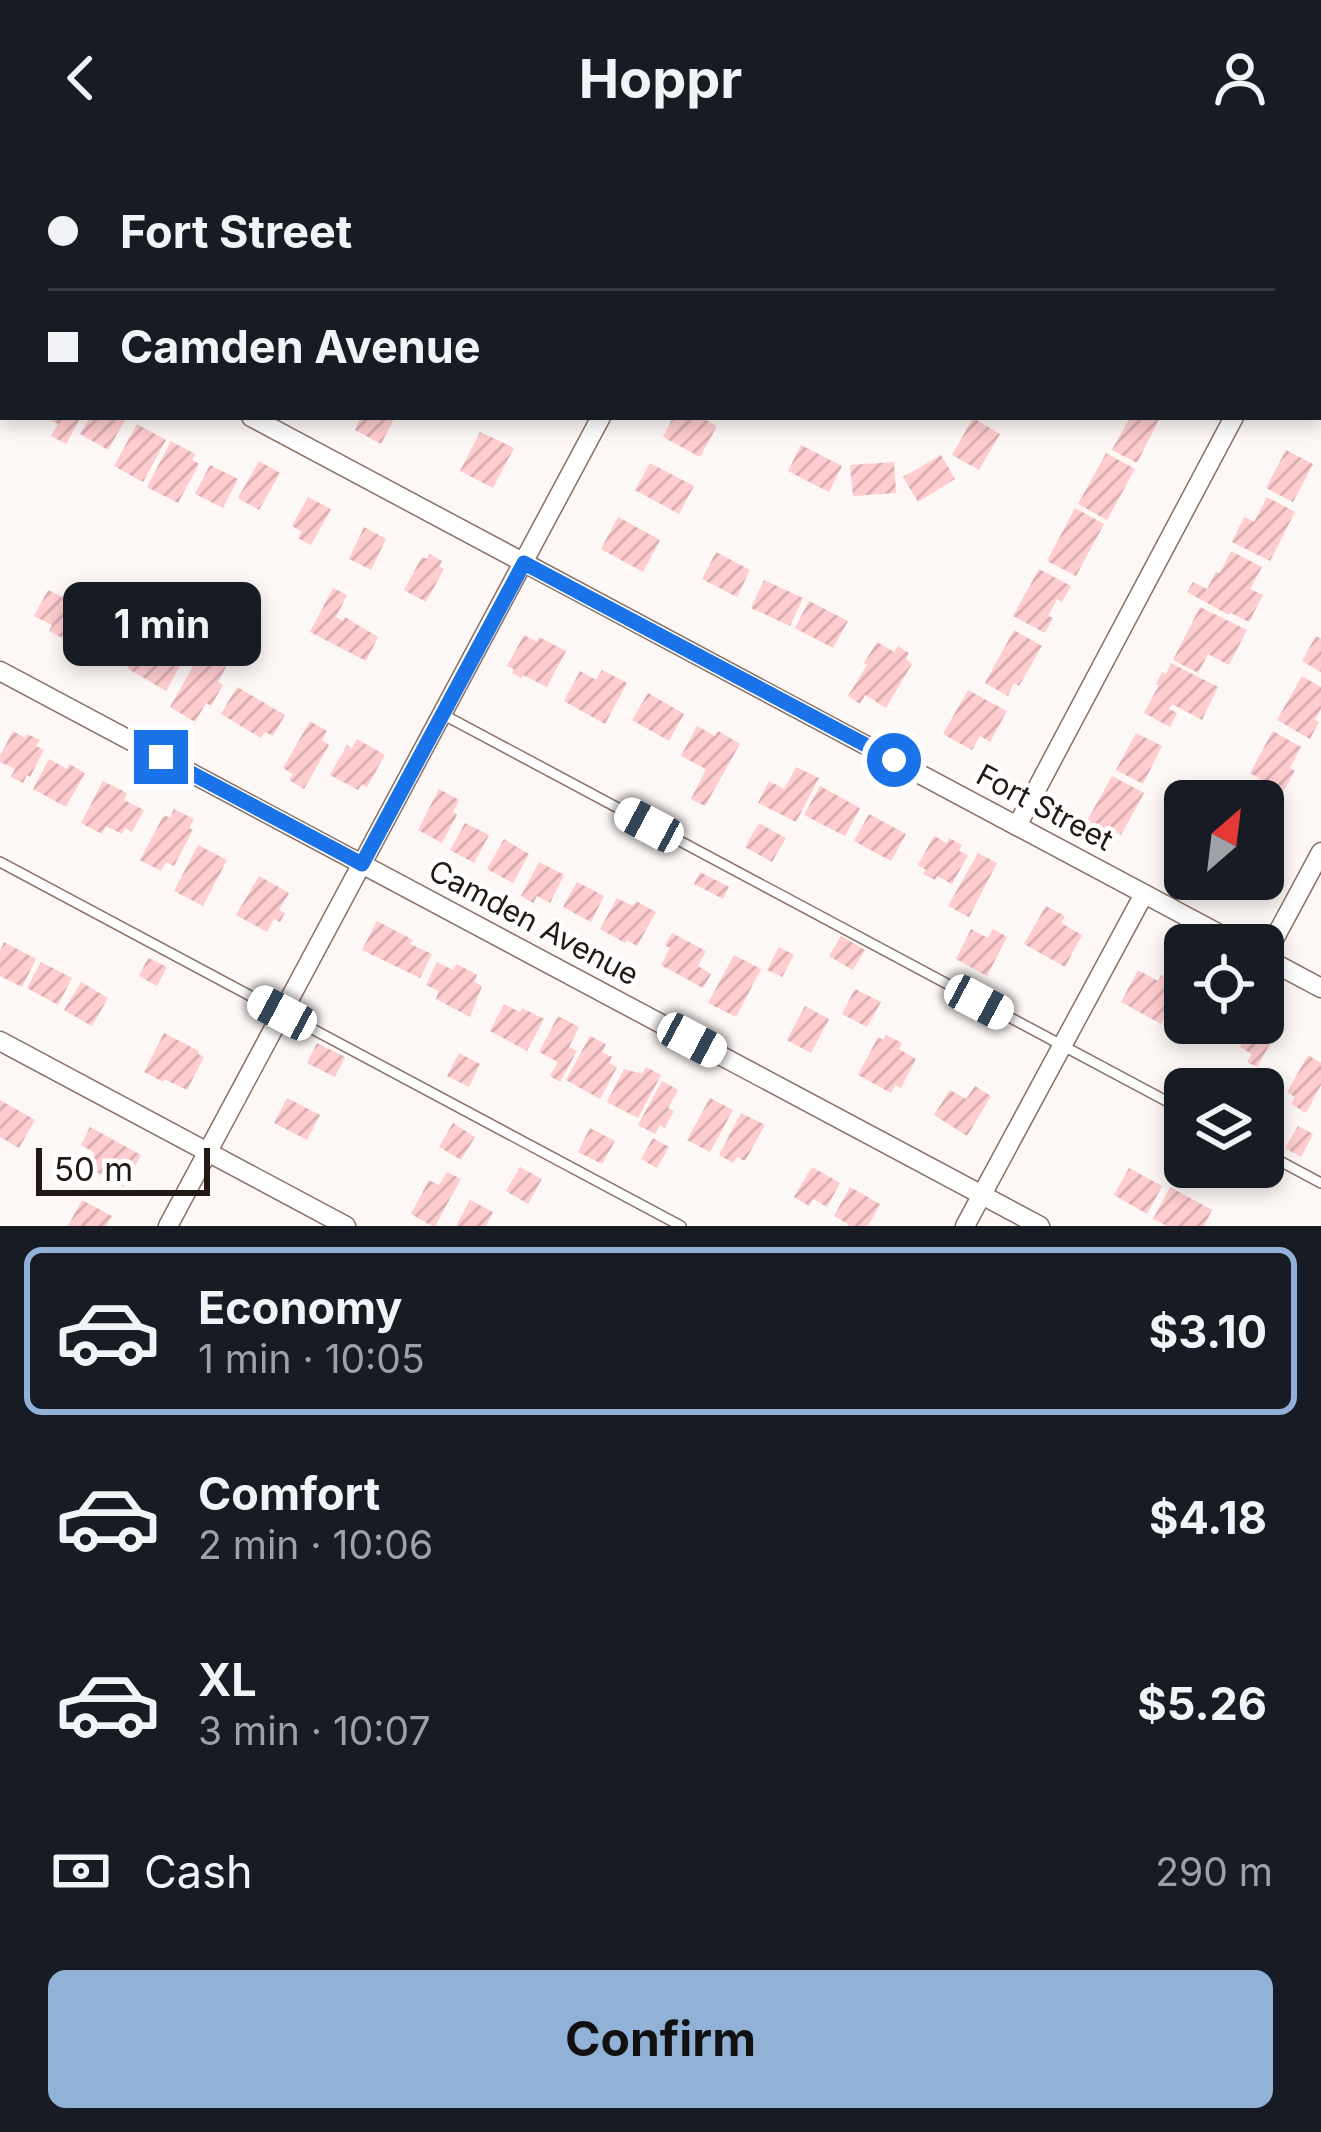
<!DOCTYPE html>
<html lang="en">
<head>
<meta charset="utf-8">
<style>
	:root { --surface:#171b24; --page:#20242c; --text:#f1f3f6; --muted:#9ea1a6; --line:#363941; --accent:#91b1d7 }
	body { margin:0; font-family:Inter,sans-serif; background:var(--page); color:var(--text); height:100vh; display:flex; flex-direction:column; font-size:45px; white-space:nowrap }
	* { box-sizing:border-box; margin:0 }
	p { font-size:39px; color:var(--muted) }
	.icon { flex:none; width:66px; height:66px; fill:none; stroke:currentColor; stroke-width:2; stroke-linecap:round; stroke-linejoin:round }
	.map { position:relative; height:1070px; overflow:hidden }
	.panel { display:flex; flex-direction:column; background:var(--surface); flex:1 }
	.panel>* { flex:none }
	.top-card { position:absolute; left:0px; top:0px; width:1323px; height:264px; box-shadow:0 6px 18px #0003; display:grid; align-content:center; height:264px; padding:0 48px; background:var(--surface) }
	.needle { width:78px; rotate:28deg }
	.buttons { position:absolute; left:1164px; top:624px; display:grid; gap:24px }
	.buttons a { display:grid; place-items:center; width:120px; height:120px; border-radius:18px; background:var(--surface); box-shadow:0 6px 18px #0003; font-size:60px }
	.scale { position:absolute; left:36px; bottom:30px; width:174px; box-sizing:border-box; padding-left:12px; border:6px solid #221814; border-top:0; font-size:33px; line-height:42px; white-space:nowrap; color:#221814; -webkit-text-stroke:9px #fff; paint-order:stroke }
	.end { position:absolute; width:54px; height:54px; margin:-27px; border:15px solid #1a73e8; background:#fff; box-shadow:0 0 0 6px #fff }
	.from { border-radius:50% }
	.bubble { position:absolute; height:84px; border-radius:18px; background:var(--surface); box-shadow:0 6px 18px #0003; font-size:39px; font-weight:700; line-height:84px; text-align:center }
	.car { position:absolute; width:36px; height:72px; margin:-36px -18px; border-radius:15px; box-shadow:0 0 9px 3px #0007; background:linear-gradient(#fff 24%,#345 0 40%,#fff 0 76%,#345 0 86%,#fff 0) }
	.top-card b { display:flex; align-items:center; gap:42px; height:114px; font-size:45px }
	.top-card b+b { border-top:3px solid var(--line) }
	.top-card i { width:30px; height:30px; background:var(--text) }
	ul { padding:21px 0 0; list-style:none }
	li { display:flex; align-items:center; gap:36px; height:168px; margin:0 24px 18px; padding:0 24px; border:6px solid transparent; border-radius:18px }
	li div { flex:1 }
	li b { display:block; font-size:45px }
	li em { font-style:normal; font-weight:700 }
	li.selected { border-color:var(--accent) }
	li>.icon { width:108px; height:108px; stroke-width:1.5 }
	.pay { display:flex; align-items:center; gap:30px; height:132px; padding:0 48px; font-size:45px }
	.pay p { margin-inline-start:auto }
	.cta { display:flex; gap:24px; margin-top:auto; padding:24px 48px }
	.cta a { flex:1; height:138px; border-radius:18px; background:var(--accent); color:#111; font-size:48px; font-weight:700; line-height:138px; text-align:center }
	header { display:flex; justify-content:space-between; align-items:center; height:156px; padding:0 48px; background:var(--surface); font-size:54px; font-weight:700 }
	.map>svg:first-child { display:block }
	.building { fill:url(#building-hatch) }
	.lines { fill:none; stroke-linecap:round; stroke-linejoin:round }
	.service-casing { stroke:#897066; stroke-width:12 }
	.minor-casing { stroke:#897066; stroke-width:21 }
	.service { stroke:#fff; stroke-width:9 }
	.minor { stroke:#fff; stroke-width:18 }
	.route { stroke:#1a73e8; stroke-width:15 }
	.labels { text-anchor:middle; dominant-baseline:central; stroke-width:9; stroke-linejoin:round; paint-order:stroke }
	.street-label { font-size:30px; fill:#221814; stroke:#fff }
</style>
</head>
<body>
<header><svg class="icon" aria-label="back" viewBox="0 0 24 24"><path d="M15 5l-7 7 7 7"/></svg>Hoppr<svg class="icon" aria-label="person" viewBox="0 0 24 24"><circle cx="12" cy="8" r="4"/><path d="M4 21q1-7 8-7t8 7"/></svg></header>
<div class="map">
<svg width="1321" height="1070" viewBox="0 0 1321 1070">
	<defs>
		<pattern id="building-hatch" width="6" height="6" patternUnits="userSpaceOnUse" patternTransform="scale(3)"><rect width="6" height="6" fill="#ffcccf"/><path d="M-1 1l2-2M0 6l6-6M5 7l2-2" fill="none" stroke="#daaeb1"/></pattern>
	</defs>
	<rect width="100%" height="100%" fill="#fdf7f5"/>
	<g class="building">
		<path d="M46 261H81L66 288 51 280 58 268Z"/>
		<path d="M90 261H119L125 264 108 294 80 278Z"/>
		<path d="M361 261H395L381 288 355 274Z"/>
		<path d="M673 261H701L717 270 700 301 663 281Z"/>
		<path d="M1130 261H1160L1137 307 1112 294Z"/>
		<path d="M973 262 1000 278 979 314 952 299Z"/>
		<path d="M137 268 166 284 143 326 114 310Z"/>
		<path d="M480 276 514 292 493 332 460 315Z"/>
		<path d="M171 285 195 298 192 304 199 308 178 347 147 331Z"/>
		<path d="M801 289 842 310 829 336 788 315Z"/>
		<path d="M1286 294 1313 308 1293 346 1266 332Z"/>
		<path d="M1106 297 1135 313 1107 364 1078 348Z"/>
		<path d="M941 299 955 323 918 346 903 321Z"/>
		<path d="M259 305 280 317 259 354 238 342Z"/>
		<path d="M894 306 896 337 853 340 850 309Z"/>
		<path d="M650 307 694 330 679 358 635 334Z"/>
		<path d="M210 309 238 323 223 352 195 338Z"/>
		<path d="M308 341 331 353 311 389 298 382 302 376 292 370Z"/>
		<path d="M1267 341 1295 356 1270 405 1232 386 1244 361 1254 366Z"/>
		<path d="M1075 352 1104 368 1076 420 1047 405Z"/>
		<path d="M618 361 660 384 643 416 601 393Z"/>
		<path d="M364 371 386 383 371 414 349 403Z"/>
		<path d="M1231 395 1262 411 1250 433 1263 439 1249 466 1231 457 1229 459 1187 436 1193 426 1207 433 1216 416 1220 417Z"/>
		<path d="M716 396 750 414 737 441 702 423Z"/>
		<path d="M430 398 442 405 439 410 444 413 426 446 404 434 422 401 427 403Z"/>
		<path d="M1039 413 1071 430 1062 446 1057 443 1048 460 1053 462 1045 477 1013 460Z"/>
		<path d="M764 424 803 442 790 470 751 452Z"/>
		<path d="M333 432 347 439 336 461 343 465 345 461 378 481 366 505 310 476Z"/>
		<path d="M48 434 87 453 70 486 49 475 52 469 34 460Z"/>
		<path d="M215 444 248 463 237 482 205 462Z"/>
		<path d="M809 445 848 465 833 492 795 472Z"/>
		<path d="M1200 451 1247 474 1229 509 1208 498 1198 517 1173 504Z"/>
		<path d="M95 458 133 479 118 506 81 485Z"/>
		<path d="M1014 474 1042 490 1019 530 1014 527 1008 540 985 527Z"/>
		<path d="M524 479 537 486 539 481 566 495 547 531 523 519 521 522 512 517 514 513 507 510Z"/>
		<path d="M1316 480 1321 483V516L1302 505Z"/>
		<path d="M143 484 182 507 166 535 127 512Z"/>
		<path d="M877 486 894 496 898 490 909 497 906 503 912 508 886 552 865 539 860 548 848 540 867 509 864 507Z"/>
		<path d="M201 496 226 511 218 526 223 529 211 550 206 547 195 566 170 551Z"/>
		<path d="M1171 507 1218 531 1202 564 1172 548 1169 553 1177 557 1170 571 1144 557 1159 529 1156 528 1162 516 1166 518Z"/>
		<path d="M602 514 627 527 605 568 564 545 580 515 596 524Z"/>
		<path d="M1302 520 1321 531V553L1315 564 1319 566 1310 583 1277 564Z"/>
		<path d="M237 531 285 559 273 580 265 576 261 582 221 558Z"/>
		<path d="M968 534 1007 555 990 586 980 580 972 594 943 578Z"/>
		<path d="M648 537 684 558 669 585 632 564Z"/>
		<path d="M310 565 327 575 322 584 329 589 304 633 289 624 293 618 283 612Z"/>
		<path d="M697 570 715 580 718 575 740 588 705 650 691 643 706 613 681 600Z"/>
		<path d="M13 575 25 582 27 578 40 584 36 590 44 594 30 621 27 619 23 627 11 621 15 613 0 606V600Z"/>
		<path d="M1273 575 1301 591 1290 612 1295 615 1283 636 1250 617Z"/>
		<path d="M1136 577 1162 590 1143 628 1116 614Z"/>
		<path d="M357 583 385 599 367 631 362 628 358 634 330 619 347 589 352 592Z"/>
		<path d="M49 603 67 613 69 608 85 617 66 651 33 633Z"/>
		<path d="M796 611 819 622 796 666 758 647 769 625 784 633Z"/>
		<path d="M1112 620 1144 637 1121 679 1117 676 1112 686 1087 672 1091 665 1088 663Z"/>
		<path d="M103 625 127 637 124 644 144 654 132 676 125 672 122 678 106 670 102 678 81 667Z"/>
		<path d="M820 630 860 652 845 680 804 659Z"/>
		<path d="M439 633 459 644 453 656 457 659 442 687 418 674Z"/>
		<path d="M174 653 194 663 189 672 193 674 174 710 166 706 161 715 140 704 164 659 170 662Z"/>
		<path d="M869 658 906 678 891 705 854 685Z"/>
		<path d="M465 667 489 679 474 707 450 694Z"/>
		<path d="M759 667 786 682 772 706 745 691Z"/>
		<path d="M934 680 947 687 949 682 962 689 959 695 968 699 952 728 937 720 935 724 923 718 926 714 918 709Z"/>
		<path d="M504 683 529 698 513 727 487 713Z"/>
		<path d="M198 689 227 704 203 750 174 735Z"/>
		<path d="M978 697 997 707 969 761 948 750Z"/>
		<path d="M539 706 564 719 550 747 537 740 533 747 521 740Z"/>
		<path d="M700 716 729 731 723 743 694 728Z"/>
		<path d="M259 720 289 737 279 754 285 757 280 766 274 763 267 776 236 759Z"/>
		<path d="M577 726 604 740 591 766 563 751Z"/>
		<path d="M617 742 633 750 636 745 656 756 637 790 627 784 625 787 600 773Z"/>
		<path d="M1046 750 1065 760 1061 767 1082 779 1065 811 1024 788Z"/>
		<path d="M377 765 413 784 410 788 432 798 420 822 362 794Z"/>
		<path d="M971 773 988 782 993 773 1007 781 987 820 956 803Z"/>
		<path d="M672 777 706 795 698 810 711 818 703 832 661 809 670 792 665 789Z"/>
		<path d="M841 780 865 794 853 814 829 800Z"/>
		<path d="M4 786 36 803 22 831 0 820V795Z"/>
		<path d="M779 791 794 799 782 821 767 814Z"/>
		<path d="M734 799 761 813 736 861 708 847Z"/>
		<path d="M148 802 167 811 157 830 139 820Z"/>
		<path d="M41 806 72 822 58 849 27 832Z"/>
		<path d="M437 806 453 814 457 808 477 819 474 826 482 830 470 861 436 843 439 835 426 829Z"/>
		<path d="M1138 814 1158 825 1161 819 1182 830 1161 868 1121 846Z"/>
		<path d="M81 826 108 842 92 870 64 854Z"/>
		<path d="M855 833 881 846 867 871 842 858Z"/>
		<path d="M1185 837V867H1220L1210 885 1170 864Z"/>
		<path d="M504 848 520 856 522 852 544 863 527 895 490 875Z"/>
		<path d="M805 850 829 863 811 897 787 884Z"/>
		<path d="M1263 858 1281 868 1257 911 1247 906 1252 898 1240 891 1253 867H1263Z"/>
		<path d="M558 860 579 871 569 891 577 895 560 926 550 920 558 906 539 896Z"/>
		<path d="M164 877 199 895 198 898 204 901 187 934 164 923 163 926 144 916Z"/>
		<path d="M886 879 902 887 899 893 916 903 901 932 895 929 891 937 858 919 878 881 883 884Z"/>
		<path d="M590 880 606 888 602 896 612 901 609 907 617 911 600 943 566 924Z"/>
		<path d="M317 887 345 901 335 921 307 907Z"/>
		<path d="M459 897 480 908 469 931 447 920Z"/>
		<path d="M1308 899 1321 907V929L1306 957 1291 948 1295 941 1287 936Z"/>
		<path d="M646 911 661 919 638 962 607 946 624 913 642 918Z"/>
		<path d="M662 925 678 934 668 952 674 955 665 972 660 969 655 978 638 969Z"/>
		<path d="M975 930 991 940 967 980 934 959 950 934 966 943Z"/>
		<path d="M287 942 320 959 307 984 274 967Z"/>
		<path d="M710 942 733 954 710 996 687 984Z"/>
		<path d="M0 944 35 964 19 992 0 981Z"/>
		<path d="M741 957 765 969 745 1005 737 1001 733 1007 719 999Z"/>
		<path d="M453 967 475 981 461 1004 439 991Z"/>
		<path d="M1298 970 1313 978 1301 1001 1285 992Z"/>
		<path d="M90 971 141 999 124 1031 87 1011 95 997 81 989Z"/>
		<path d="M590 972 615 985 602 1008 578 996Z"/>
		<path d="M653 982 669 991 657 1012 641 1003Z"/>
		<path d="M520 1011 542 1023 528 1048 506 1035Z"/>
		<path d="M812 1011 840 1027 827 1051 813 1043 809 1050 794 1041Z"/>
		<path d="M1129 1012 1162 1030 1147 1058 1114 1039Z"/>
		<path d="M447 1016 461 1023 435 1070H432L411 1058 429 1024 439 1029Z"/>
		<path d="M850 1031 880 1048 868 1070H847L848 1068 834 1060Z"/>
		<path d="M1170 1031 1212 1054 1204 1070H1167L1153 1063Z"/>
		<path d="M82 1044 112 1060 106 1070H68Z"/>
		<path d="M470 1044 493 1056 486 1070H456Z"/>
	</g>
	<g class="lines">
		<g class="service-casing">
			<g id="service">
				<path d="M444 559 1185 955"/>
				<path d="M0 706 681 1070"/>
				<path d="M1263 996 1321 1027"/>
			</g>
		</g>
		<g class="minor-casing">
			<g id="minor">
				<path d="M124 3 126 0"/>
				<path d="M426 3 428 0"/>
				<path d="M738 3 740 0"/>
				<path d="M1041 3 1042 0"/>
				<path d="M1320 100 1321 98"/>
				<path d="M0 127 3 129"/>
				<path d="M251 261 1240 789"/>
				<path d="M0 515 1040 1070"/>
				<path d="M1017 670 1234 261"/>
				<path d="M1263 801 1321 832"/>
				<path d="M1264 802 1321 696"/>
				<path d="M0 885 346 1070"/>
				<path d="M168 1070 601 261"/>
				<path d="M965 1070 1144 738"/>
			</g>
		</g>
		<use href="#service" class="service"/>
		<use href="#minor" class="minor"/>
	</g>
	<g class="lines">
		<path class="route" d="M161 601 362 708 524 407 894 604"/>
	</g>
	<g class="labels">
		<g class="street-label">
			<text transform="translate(1045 651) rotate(28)">Fort Street</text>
			<text transform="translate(534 766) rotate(28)">Camden Avenue</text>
		</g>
	</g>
</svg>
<div class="buttons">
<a><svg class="needle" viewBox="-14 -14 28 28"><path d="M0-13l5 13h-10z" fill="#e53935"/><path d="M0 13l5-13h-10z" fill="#9ea1a6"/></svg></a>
<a><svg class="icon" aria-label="locate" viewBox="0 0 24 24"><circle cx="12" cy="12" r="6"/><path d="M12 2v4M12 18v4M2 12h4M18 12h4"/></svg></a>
<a><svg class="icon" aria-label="layers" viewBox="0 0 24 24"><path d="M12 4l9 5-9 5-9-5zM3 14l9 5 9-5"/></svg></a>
</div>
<div class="scale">50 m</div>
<i class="end from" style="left:894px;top:604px"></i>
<i class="end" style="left:161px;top:601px"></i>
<div class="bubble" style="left:63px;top:426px;width:198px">1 min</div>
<i class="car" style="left:649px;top:669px;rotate:298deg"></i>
<i class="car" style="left:979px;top:846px;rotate:118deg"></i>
<i class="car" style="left:282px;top:857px;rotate:298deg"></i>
<i class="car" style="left:692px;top:884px;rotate:118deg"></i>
<div class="top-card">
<b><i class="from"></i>Fort Street</b>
<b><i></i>Camden Avenue</b>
</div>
</div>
<section class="panel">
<ul>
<li class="selected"><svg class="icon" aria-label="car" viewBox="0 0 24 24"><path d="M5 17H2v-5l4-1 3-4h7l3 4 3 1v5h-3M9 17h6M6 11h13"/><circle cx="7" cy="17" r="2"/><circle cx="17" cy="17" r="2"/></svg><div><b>Economy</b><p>1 min · 10:05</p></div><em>$3.10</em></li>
<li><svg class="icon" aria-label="car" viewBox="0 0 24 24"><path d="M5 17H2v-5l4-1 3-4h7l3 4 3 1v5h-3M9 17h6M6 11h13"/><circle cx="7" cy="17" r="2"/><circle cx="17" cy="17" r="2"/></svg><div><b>Comfort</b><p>2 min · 10:06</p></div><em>$4.18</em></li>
<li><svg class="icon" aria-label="car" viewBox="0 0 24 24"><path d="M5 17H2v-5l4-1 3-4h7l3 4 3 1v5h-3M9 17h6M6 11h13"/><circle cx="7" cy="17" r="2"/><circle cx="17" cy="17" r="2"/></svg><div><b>XL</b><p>3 min · 10:07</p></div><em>$5.26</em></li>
</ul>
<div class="pay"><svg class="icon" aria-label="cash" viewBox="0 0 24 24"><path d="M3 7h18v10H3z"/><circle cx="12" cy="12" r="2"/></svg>Cash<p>290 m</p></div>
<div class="cta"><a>Confirm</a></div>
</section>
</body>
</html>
